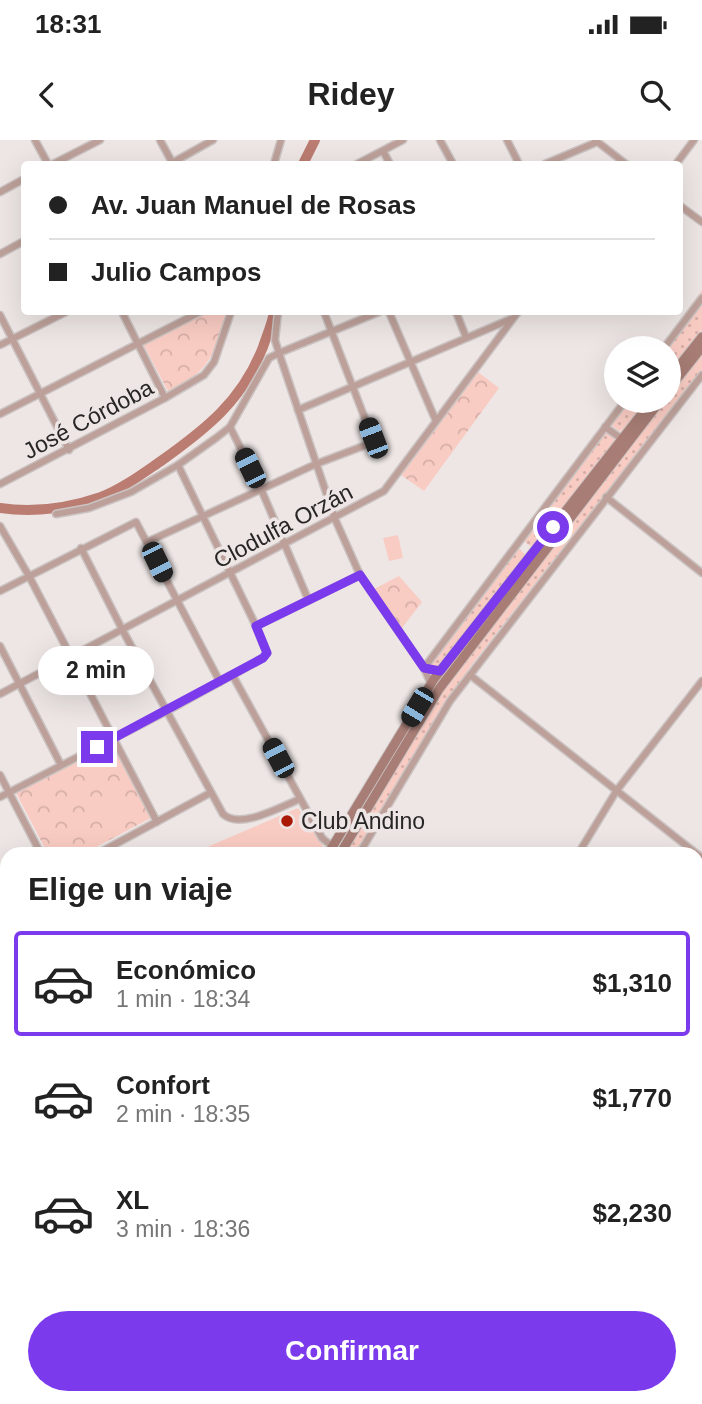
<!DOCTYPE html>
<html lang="es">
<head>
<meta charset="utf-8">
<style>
	:root { --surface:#fff; --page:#f2f2f2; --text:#222; --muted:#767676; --line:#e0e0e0; --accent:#7c3aed }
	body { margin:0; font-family:Helvetica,sans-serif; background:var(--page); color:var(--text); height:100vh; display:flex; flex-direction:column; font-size:26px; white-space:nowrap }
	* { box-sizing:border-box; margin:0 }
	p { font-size:23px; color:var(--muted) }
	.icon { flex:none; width:38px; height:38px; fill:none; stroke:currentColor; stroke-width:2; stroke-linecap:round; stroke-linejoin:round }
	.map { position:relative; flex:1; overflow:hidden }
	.side { position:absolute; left:0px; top:707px; width:704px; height:558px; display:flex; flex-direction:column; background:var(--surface); border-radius:21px 21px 0 0; box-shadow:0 7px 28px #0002 }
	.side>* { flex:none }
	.top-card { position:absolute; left:21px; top:21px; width:662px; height:154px; border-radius:7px; box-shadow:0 7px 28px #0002; display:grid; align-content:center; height:154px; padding:0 28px; background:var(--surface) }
	.tools { position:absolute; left:604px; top:196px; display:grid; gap:14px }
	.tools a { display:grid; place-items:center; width:77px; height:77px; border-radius:50%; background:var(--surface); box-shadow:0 7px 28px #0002; font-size:35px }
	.end { position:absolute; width:32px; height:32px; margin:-16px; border:9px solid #7c3aed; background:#fff; box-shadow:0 0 0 4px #fff }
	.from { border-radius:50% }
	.bubble { position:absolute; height:49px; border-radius:24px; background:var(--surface); box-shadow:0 7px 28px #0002; font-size:23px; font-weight:700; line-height:49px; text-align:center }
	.car { position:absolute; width:21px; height:42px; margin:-21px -10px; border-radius:9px; box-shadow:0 0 5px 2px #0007; background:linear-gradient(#222 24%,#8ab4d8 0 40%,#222 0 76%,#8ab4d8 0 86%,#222 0) }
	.top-card b { display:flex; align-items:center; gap:24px; height:66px; font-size:26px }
	.top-card b+b { border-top:2px solid var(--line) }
	.top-card i { width:18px; height:18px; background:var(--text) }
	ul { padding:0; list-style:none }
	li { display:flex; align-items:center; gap:21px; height:105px; margin:0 14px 10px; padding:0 14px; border:4px solid transparent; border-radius:7px }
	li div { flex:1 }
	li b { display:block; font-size:26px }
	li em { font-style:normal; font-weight:700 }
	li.selected { border-color:var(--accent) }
	li>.icon { width:63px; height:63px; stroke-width:1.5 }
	h2 { padding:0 28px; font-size:32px; line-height:84px }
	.primary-button { display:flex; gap:14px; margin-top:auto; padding:14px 28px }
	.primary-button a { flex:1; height:80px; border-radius:42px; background:var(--accent); color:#fff; font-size:28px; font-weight:700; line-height:80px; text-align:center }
	.status { display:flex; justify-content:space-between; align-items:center; height:49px; padding:0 35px; background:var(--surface); direction:ltr }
	.status svg { height:19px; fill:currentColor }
	header { display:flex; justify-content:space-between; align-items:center; height:91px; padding:0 28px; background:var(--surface); font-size:32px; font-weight:700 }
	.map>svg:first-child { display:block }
	.grass { fill:url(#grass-dots) }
	.park { fill:url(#park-crowns) }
	.pitch { fill:#f9ccc3 }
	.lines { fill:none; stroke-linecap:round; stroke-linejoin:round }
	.river { stroke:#bb7c71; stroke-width:10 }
	.street-casing { stroke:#cac3c2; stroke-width:9 }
	.secondary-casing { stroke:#cac3c2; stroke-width:11 }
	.street { stroke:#bda09a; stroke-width:6 }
	.secondary { stroke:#a77d75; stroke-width:9 }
	.route { stroke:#7c3aed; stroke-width:9 }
	.poi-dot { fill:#a91906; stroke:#ede6e5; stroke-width:2.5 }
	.labels { text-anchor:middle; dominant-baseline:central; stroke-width:7; stroke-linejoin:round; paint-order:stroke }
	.street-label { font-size:23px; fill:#282625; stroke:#ede6e5 }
	.poi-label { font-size:23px; fill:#282625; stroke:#ede6e5; text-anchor:start }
</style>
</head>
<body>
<div class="status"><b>18:31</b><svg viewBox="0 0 49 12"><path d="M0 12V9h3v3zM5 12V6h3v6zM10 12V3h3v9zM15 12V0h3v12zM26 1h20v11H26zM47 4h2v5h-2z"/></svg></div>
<header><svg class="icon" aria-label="back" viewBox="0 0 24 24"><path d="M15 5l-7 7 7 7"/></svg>Ridey<svg class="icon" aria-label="search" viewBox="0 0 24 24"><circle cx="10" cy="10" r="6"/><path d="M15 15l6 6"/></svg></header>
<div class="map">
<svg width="702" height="1264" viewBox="0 0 702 1264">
	<defs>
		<pattern id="grass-dots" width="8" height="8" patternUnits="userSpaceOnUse" patternTransform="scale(1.75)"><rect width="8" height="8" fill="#f9ccc3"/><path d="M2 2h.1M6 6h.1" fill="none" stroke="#d5afa7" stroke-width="1.8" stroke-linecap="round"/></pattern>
		<pattern id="park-crowns" width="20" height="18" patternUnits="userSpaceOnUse" patternTransform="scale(1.75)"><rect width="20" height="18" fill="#f9ccc3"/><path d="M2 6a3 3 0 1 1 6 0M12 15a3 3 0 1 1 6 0" fill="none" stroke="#d5afa7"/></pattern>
	</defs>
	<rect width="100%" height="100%" fill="#ede6e5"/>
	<g class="grass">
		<path d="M702 150V190L669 232 668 208H659Z"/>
		<path d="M702 212V230L470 527 448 560 356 714H343L447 544 664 261H668L669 255Z"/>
		<path d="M621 261H646L623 290 619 291 606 281Z"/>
		<path d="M601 288 613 297 615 301 537 403 530 406 520 398Z"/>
		<path d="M514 405 524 413 525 416 438 529 433 528 427 523Z"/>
	</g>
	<g class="park">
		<path d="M206 172H228C214 215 210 230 169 253L143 204Z"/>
		<path d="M478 232 499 248 424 351 401 335Z"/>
		<path d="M399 436 422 462 402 488 374 449Z"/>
		<path d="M113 604 151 678 83 714H48L16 653Z"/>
	</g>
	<g class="pitch">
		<path d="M398 395 403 418 389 421 383 398Z"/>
		<path d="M119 659 126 673 104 684 98 671Z"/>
		<path d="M298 668 323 706 318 714H191Z"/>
	</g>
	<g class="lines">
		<g class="river">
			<path d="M303 24 315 0"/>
			<path d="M0 368C33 373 69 368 101 357 122 349 142 334 161 321 206 289 242 261 263 207 267 195 272 184 274 172"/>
		</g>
		<g class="street-casing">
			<g id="street">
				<path d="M35 0 48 24"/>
				<path d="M160 0 173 24"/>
				<path d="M440 0 453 24"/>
				<path d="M507 0 519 24"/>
				<path d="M595 0 626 24"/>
				<path d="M383 11 390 24"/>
				<path d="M53 24 100 0"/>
				<path d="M170 24 213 0"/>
				<path d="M274 24 281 0"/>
				<path d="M357 24 403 0"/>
				<path d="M545 24 597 2"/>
				<path d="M676 24 694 0"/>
				<path d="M0 52 24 39"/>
				<path d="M679 65 702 82"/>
				<path d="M0 114 24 101"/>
				<path d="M122 172 165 258"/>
				<path d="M379 172 279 213 335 379 360 435 424 528 440 531"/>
				<path d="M389 172 436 281"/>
				<path d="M456 172 466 197"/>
				<path d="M0 175 69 310"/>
				<path d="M0 205 66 172"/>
				<path d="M664 208 702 158"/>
				<path d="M298 270 511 179"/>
				<path d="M0 274 200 172"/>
				<path d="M230 287 261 349 308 459"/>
				<path d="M605 287 622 299"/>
				<path d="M0 344 165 258 204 235 214 222 231 172"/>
				<path d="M606 357 702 433"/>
				<path d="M56 374 89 368 131 352 178 325 216 298 230 287 269 218 279 213 275 200 278 172"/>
				<path d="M0 386 29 436 157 682"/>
				<path d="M147 402 316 324 374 302 324 172"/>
				<path d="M81 408 123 491 223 674C240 690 280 667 300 659"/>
				<path d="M0 451 136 382 220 542"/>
				<path d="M256 486 360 435"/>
				<path d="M0 506 61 625"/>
				<path d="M470 535 702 718"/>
				<path d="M233 536 322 698 333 707"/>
				<path d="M431 544 424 528 625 261"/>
				<path d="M0 554 384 351 518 172"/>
				<path d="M0 635 41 714"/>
				<path d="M0 657 167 571 263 518 267 513 256 486 178 325"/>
				<path d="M97 714 210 653"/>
				<path d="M359 714 450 561 702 235"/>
				<path d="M578 714 617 650 702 541"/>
				<path d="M0 764 7 760"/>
				<path d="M696 769 702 766"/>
				<path d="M696 1011 702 1009"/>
				<path d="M696 1062 702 1075"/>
				<path d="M0 1084 7 1080"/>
				<path d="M0 1130 7 1126"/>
				<path d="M696 1144 702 1141"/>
				<path d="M0 1232 7 1229"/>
				<path d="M39 1258 40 1264"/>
				<path d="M273 1258 276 1264"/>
				<path d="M462 1258 465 1264"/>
			</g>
		</g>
		<g class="secondary-casing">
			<g id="secondary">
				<path d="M668 240 702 197"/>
				<path d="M668 250 702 207"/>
				<path d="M328 714 434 539 652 261"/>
				<path d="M340 714 439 549 660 261"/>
				<path d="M0 1101 7 1098"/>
				<path d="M696 1214 702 1211"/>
				<path d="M598 1264 609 1258"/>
			</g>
		</g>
		<use href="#street" class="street"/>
		<use href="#secondary" class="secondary"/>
	</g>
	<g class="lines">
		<path class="route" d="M97 607 263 518 267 513 256 486 360 435 424 528 440 531 553 387"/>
	</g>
	<circle class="poi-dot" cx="287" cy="681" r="7"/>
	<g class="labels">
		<g class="street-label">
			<text transform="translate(88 279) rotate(-28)">José Córdoba</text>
			<text transform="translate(283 386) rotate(-28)">Clodulfa Orzán</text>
		</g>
		<g class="poi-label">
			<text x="301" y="681">Club Andino</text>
		</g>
	</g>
</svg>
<div class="tools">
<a><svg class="icon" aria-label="layers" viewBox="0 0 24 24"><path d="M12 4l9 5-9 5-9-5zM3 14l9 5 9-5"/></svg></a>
</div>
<i class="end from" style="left:553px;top:387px"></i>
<i class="end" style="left:97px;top:607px"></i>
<div class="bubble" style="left:38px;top:506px;width:116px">2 min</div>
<i class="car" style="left:373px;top:298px;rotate:339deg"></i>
<i class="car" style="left:250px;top:328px;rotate:334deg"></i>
<i class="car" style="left:157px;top:422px;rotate:154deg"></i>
<i class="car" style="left:417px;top:567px;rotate:211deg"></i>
<i class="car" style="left:278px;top:618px;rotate:332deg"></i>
<div class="top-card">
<b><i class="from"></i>Av. Juan Manuel de Rosas</b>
<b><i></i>Julio Campos</b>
</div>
<section class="side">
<h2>Elige un viaje</h2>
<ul>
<li class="selected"><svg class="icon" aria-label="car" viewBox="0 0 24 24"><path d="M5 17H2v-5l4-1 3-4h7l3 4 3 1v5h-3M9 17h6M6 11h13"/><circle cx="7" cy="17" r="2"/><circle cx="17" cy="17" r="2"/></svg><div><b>Económico</b><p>1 min · 18:34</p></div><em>$1,310</em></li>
<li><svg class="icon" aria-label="car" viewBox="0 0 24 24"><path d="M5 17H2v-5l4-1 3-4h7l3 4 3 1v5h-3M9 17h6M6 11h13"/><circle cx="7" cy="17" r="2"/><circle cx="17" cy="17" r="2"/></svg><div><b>Confort</b><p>2 min · 18:35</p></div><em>$1,770</em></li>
<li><svg class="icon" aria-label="car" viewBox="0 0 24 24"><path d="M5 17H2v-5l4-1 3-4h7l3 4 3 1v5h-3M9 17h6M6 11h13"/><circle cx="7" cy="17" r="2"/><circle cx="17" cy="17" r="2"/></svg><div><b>XL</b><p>3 min · 18:36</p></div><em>$2,230</em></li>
</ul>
<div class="primary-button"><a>Confirmar</a></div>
</section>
</div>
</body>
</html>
